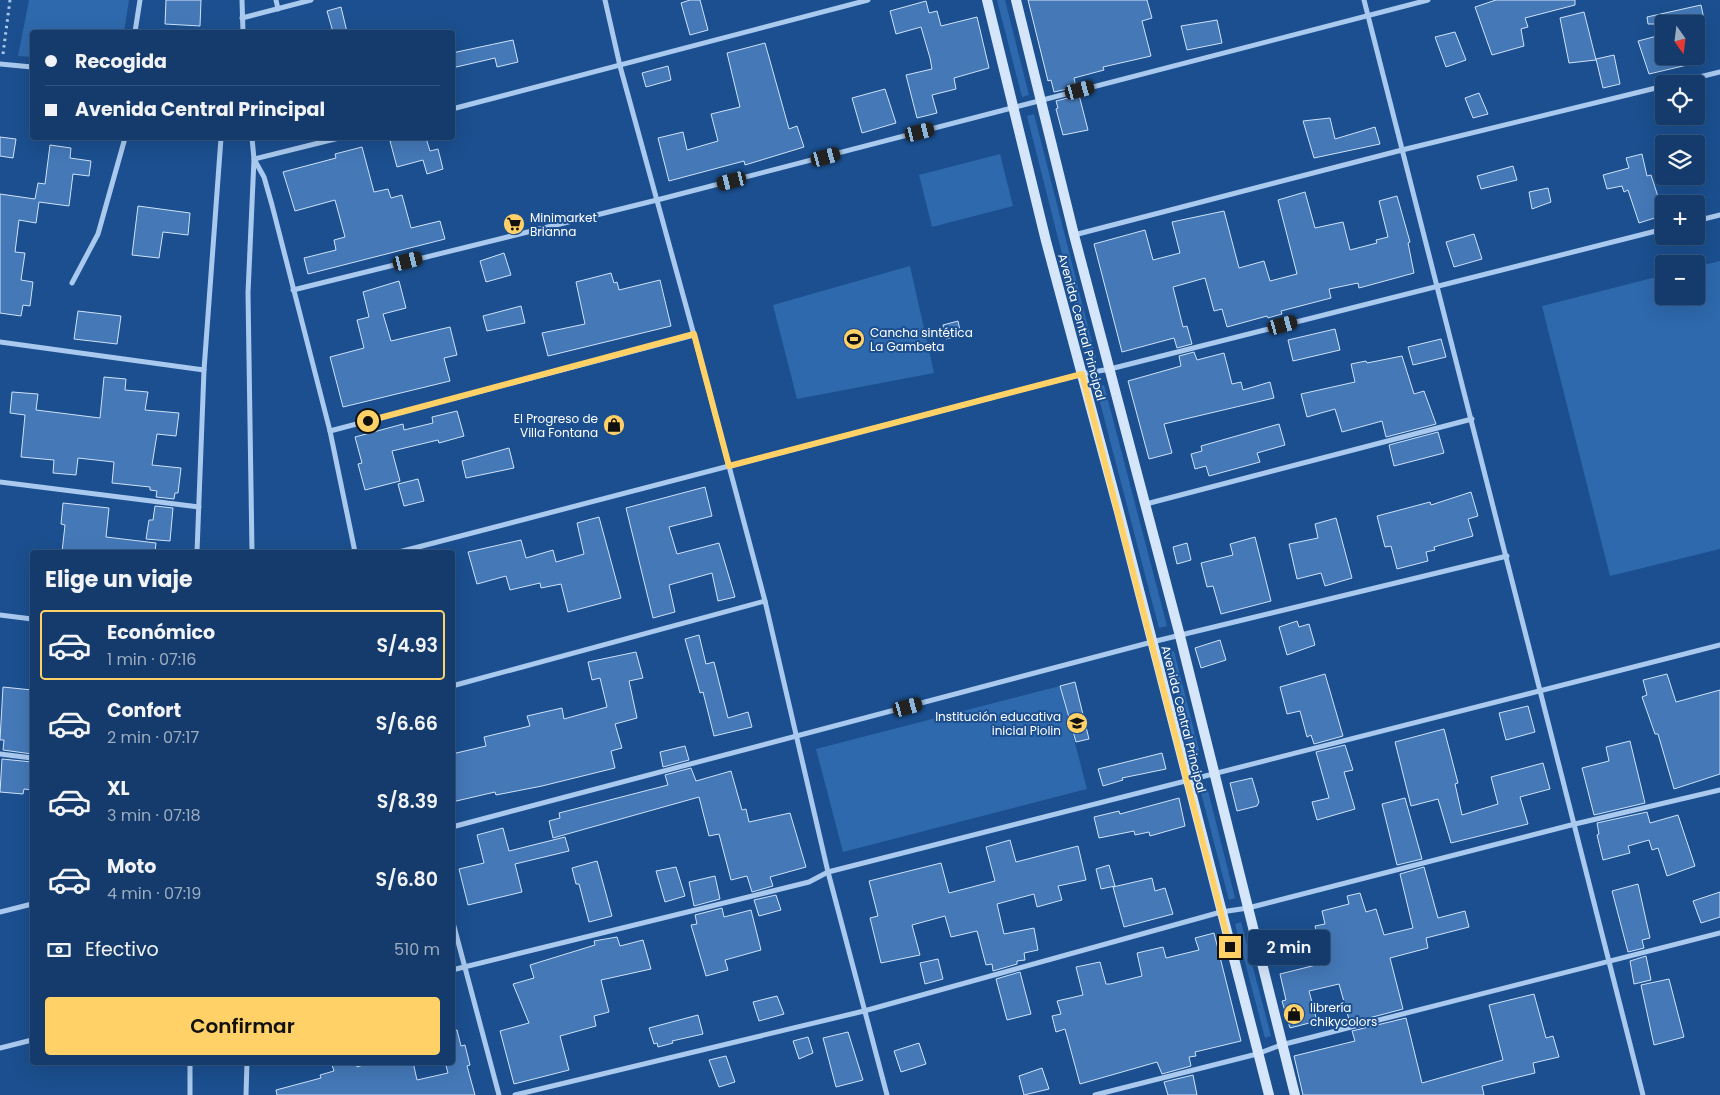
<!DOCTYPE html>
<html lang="es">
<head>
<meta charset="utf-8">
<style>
	:root { --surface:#143b6b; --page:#1d4271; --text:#f1f3f6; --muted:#9dadc1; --line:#33557e; --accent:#ffd166 }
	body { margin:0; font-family:Poppins,sans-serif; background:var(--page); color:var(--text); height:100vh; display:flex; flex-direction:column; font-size:19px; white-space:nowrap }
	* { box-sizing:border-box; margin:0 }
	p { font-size:16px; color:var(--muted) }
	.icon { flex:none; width:28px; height:28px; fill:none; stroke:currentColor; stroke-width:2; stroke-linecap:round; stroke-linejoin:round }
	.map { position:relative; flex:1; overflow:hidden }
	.side { position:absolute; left:30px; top:550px; width:425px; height:515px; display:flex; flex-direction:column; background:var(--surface); border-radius:5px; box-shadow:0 5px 20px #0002,0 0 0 1px var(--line) }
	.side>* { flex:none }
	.top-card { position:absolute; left:30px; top:30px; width:425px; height:110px; border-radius:5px; box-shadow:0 5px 20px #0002,0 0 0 1px var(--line); display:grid; align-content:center; height:110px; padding:0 15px; background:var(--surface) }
	.needle { width:32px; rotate:166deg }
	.buttons { position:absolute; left:1655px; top:15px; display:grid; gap:10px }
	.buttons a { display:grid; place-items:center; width:50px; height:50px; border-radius:5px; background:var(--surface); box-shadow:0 5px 20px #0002,0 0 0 1px var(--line); font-size:25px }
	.end { position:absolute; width:22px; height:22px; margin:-11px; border:6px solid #ffd166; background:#111; box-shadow:0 0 0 2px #111 }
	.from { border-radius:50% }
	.bubble { position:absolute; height:35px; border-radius:5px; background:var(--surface); box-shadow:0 5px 20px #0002,0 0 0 1px var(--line); font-size:16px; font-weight:600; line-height:35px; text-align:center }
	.car { position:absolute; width:15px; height:30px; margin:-15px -8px; border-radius:6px; box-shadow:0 0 4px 1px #0007; background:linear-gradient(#222 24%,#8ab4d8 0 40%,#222 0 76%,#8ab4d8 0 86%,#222 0) }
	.top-card b { display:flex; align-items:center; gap:18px; height:48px; font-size:19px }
	.top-card b+b { border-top:1px solid var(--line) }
	.top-card i { width:12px; height:12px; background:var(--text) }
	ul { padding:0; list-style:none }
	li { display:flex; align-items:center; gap:15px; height:70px; margin:0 10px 8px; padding:0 5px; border:2px solid transparent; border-radius:5px }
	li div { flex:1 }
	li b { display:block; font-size:19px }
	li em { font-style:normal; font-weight:600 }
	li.current { border-color:var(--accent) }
	li>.icon { width:45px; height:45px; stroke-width:1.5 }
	h2 { padding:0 15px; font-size:22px; line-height:60px }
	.pay { display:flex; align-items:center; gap:12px; height:55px; padding:0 15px; font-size:19px }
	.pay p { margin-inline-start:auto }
	.primary-button { display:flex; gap:10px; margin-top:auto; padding:10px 15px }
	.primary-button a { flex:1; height:58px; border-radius:5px; background:var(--accent); color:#111; font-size:20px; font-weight:600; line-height:58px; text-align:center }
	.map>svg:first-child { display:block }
	.green { fill:#2e69ad }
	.building { fill:#4478b7; stroke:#cfe3fa }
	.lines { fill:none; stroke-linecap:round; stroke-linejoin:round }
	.path { stroke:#a9c9ee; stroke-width:3; stroke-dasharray:2.5 4; stroke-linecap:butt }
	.street { stroke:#a9c9ee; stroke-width:5 }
	.secondary { stroke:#d6e6fa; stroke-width:10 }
	.route { stroke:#ffd166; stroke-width:6 }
	.labels { text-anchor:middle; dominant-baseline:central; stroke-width:4; stroke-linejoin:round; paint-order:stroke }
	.poi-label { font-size:12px; fill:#fff; stroke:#1b4f8f; text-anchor:start }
	.street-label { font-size:12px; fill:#fff; stroke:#1b4f8f }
</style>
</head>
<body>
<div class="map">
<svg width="1720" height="1095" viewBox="0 0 1720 1095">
	<rect width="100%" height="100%" fill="#1b4f8f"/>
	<g class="green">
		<path d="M29 0H129L124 32H32V57L18 56Z"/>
		<path d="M997 0H1005L1029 95 1022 97Z"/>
		<path d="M1034 114 1096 358 1089 360 1027 116Z"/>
		<path d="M1000 154 1013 206 932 227 919 175Z"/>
		<path d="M1720 261V549L1610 576 1542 306 1664 275V296H1696V267Z"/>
		<path d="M910 266 934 373 797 399 773 305Z"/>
		<path d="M1104 385 1167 626 1159 628 1096 387Z"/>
		<path d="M1174 651 1199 750 1190 753 1166 653Z"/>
		<path d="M1060 686 1087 789 843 852 816 749Z"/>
		<path d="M1207 787 1235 898 1229 900 1200 789Z"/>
		<path d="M1241 922 1271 1036 1265 1038 1235 924Z"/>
	</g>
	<g class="building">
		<path d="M166 0H201L200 26 165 24Z"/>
		<path d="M690 0H700L708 30 690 35 681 3Z"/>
		<path d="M1028 0H1147L1152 18 1142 21 1151 56 1103 67 1104 70 1074 78 1076 87 1054 92 1051 80 1048 81Z"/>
		<path d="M1496 0H1575V5L1525 18 1528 27 1521 29 1524 46 1492 55 1475 7Z"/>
		<path d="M926 1 929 13 937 11 941 26 977 17 989 68 954 78 956 89 932 95 937 113 917 118 906 75 932 69 930 58 921 27 896 34 890 11Z"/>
		<path d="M1701 5 1705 24H1648L1647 17Z"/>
		<path d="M341 7 347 32H333L327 11Z"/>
		<path d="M1584 12 1596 60 1569 63 1560 18Z"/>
		<path d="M1217 20 1222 43 1187 50 1181 26Z"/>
		<path d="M1455 32 1466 60 1446 67 1435 37Z"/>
		<path d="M1661 35 1664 56H1699L1700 62 1649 74 1638 41Z"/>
		<path d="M513 40 518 62 497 67 495 58 452 68V53Z"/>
		<path d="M765 43 789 129 797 126 804 147 745 165 744 161 669 181 658 138 683 132 687 150 718 141 711 114 740 107 727 53Z"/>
		<path d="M1614 55 1620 84 1603 88 1596 59Z"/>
		<path d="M668 66 671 80 646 87 642 73Z"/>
		<path d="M885 89 896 123 862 133 852 98Z"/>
		<path d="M1479 93 1488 114 1473 118 1465 98Z"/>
		<path d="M1079 95 1088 130 1063 135 1056 109 1058 108 1056 101Z"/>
		<path d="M1330 118 1335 139 1375 127 1380 144 1314 158 1303 121Z"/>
		<path d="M0 137 16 139 13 158 0 156Z"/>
		<path d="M403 138H426L430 151 438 149 443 169 427 174 423 160 397 167 390 141Z"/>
		<path d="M50 145 71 148 70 158 91 161 89 176 73 174 69 206 39 202 36 223 19 220 15 252 25 253 21 280 33 282 30 306 23 305 21 316 0 313V194L35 199 38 183 45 184Z"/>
		<path d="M362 147 374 192 388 189 391 198 402 195 411 228 440 221 445 239 308 274 304 258 336 250 334 240 345 237 335 200 295 211 283 172 336 158 335 154Z"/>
		<path d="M1642 154 1647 176 1651 175 1664 215 1639 223 1628 190 1624 192 1622 186 1607 189 1603 175 1629 168 1626 158Z"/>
		<path d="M1513 166 1517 180 1481 189 1477 176Z"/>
		<path d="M1548 188 1551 202 1532 209 1529 192Z"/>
		<path d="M1305 192 1315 228 1343 222 1350 250 1377 243 1376 240 1388 237 1379 201 1397 196 1410 242 1408 243 1414 273 1359 288 1358 283 1329 289 1331 298 1281 311 1282 314 1268 318 1267 316 1227 327 1222 309 1214 311 1205 278 1173 287 1183 327 1187 326 1192 344 1177 348 1174 338 1122 352 1094 244 1145 230 1153 260 1180 253 1172 222 1224 211 1239 268 1264 261 1270 281 1297 274 1278 200Z"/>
		<path d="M138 206 190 213 188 235 163 232 159 258 132 255Z"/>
		<path d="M1474 234 1482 259 1454 267 1446 242Z"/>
		<path d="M504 253 511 275 486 282 480 261Z"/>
		<path d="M611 273 614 283 617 282 619 290 660 280 671 326 548 356 542 333 585 324 576 282Z"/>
		<path d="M399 281 406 308 383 314 391 341 450 327 457 355 444 358 450 381 343 407 330 357 364 348 357 320 369 317 363 292Z"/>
		<path d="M521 306 525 323 487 331 483 316Z"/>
		<path d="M78 311 121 316 117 344 74 339Z"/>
		<path d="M958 321 961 335 946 339 943 325Z"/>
		<path d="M1335 329 1340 350 1293 361 1288 340Z"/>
		<path d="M1441 339 1446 357 1413 365 1408 347Z"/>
		<path d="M1194 352 1197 360 1224 353 1232 384 1241 382 1243 390 1270 382 1274 398 1164 424 1172 453 1149 459 1128 381 1181 366 1179 356Z"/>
		<path d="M1402 356 1414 394 1424 391 1436 424 1386 437 1382 421 1342 432 1335 409 1307 417 1301 394 1355 382 1351 364 1366 361 1367 363Z"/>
		<path d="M104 377 126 379 125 390 148 392 145 410 179 413 176 436 157 434 152 465 181 468 178 493H175L174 499 156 497 157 491 150 490V487L112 483 114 462 78 458 76 475 53 473 54 460 21 457 25 415 10 413 12 392 38 394 36 410 100 418Z"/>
		<path d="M457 411 464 436 439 443 438 440 392 451 400 481 365 490 358 464 362 463 355 437 403 424 404 430 433 423 432 417Z"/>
		<path d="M1279 424 1285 445 1257 453 1260 462 1209 476 1206 466 1195 469 1191 454 1202 451 1201 446Z"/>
		<path d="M1438 432 1444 453 1394 466 1389 445Z"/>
		<path d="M509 448 514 468 466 478 462 461Z"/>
		<path d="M418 479 424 501 404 506 398 484Z"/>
		<path d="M705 487 712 516 669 527 677 554 719 543 735 597 718 601 712 573 669 585 675 612 653 618 626 508Z"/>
		<path d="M1471 492 1478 516 1468 519 1473 536 1434 547 1435 550 1426 552 1428 561 1397 569 1391 546 1385 547 1377 516 1430 502 1431 505Z"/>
		<path d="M63 503 109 508 106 537 156 543 155 552H62L65 525 61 524Z"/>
		<path d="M155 506 173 508 170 541 146 539 149 520H153Z"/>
		<path d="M599 517 621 598 568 612 561 584 541 588 540 583 510 590 506 576 477 584 468 552 521 540 526 558 553 550 556 562 584 554 577 523Z"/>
		<path d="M1336 518 1352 578 1325 586 1321 573 1297 579 1289 544 1318 538 1315 524Z"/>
		<path d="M1255 537 1271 601 1221 614 1213 586 1207 587 1201 563 1233 555 1230 544Z"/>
		<path d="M1187 543 1191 560 1177 564 1173 547Z"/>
		<path d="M1297 621 1299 627 1309 624 1315 645 1287 655 1279 627Z"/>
		<path d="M699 635 706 664 714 662 728 718 748 712 752 727 714 736 703 692 700 693 685 639Z"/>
		<path d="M1220 640 1226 660 1201 668 1195 648Z"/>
		<path d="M636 652 643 678 629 681 637 718 615 724 622 748 611 751 615 768 542 786 496 795 495 792 452 802V754L486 746 484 737 530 726 527 716 562 708 564 719 607 707 600 678 592 680 588 662Z"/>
		<path d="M1325 674 1343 736 1314 744 1311 735 1307 737 1300 711 1287 714 1280 687Z"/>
		<path d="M1667 674 1676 702 1720 690V774L1674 789 1658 734H1655L1642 697 1647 695 1643 680Z"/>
		<path d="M1075 682 1089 739 1076 742 1060 686Z"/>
		<path d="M3 687 32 690V754L3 750 4 740H0Z"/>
		<path d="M1528 706 1535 732 1506 740 1499 713Z"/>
		<path d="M1444 729 1458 783 1455 784 1462 815 1498 804 1491 777 1543 763 1550 789 1520 797 1528 824 1451 843 1438 799 1411 806 1395 742Z"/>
		<path d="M1630 741 1645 803 1594 815 1582 768 1609 761 1606 747Z"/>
		<path d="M1345 745 1353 770 1344 772 1355 809 1317 820 1312 802 1329 798 1316 752Z"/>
		<path d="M685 746 689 760 663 767 660 752Z"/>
		<path d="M1162 753 1166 769 1122 778 1123 780 1103 786 1098 769Z"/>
		<path d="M2 759 32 762V790L24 789 23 794 0 792Z"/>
		<path d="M691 768 696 781 731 771 742 810 746 809 749 822 790 813 806 867 770 877 773 886 752 892 747 876 731 880 719 834 709 836 699 797 553 838 549 821 560 818 559 813 668 785 665 775Z"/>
		<path d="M1252 778 1259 802 1257 806 1237 811 1230 783Z"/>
		<path d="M1179 798 1185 826 1150 836 1149 832 1135 835 1134 831 1099 838 1094 817 1119 811 1120 814Z"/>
		<path d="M1405 798 1422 859 1397 865 1382 804Z"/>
		<path d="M1647 812 1650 823 1678 815 1695 866 1667 876 1658 848 1652 850 1649 840 1628 846 1630 853 1603 860 1597 835 1599 834 1597 823Z"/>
		<path d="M503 828 509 851 565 837 569 851 515 864 522 892 468 905 459 869 484 863 477 835Z"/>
		<path d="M1010 840 1016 862 1078 846 1086 880 1058 886 1062 900 1037 907 1034 894 997 904 1004 934 1034 928 1038 950 1024 953 1025 960 1017 961V964L993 971 992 964 986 965 977 931 951 937 945 916 912 925 920 955 881 963 870 918 878 916 869 881 941 863 949 893 995 881 986 847Z"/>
		<path d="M597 861 612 916 589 922 579 884H576L572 868Z"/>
		<path d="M1109 865 1115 886 1101 889 1096 869Z"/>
		<path d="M676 867 685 896 665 902 656 871Z"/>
		<path d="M1424 867 1438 918 1465 911 1469 927 1426 938 1428 948 1390 958 1403 1009 1350 1023 1339 984 1309 991 1317 1021 1290 1028 1282 1001 1286 1000 1280 974 1324 963 1315 926 1325 924 1322 911 1349 904 1347 896 1360 893 1366 912 1376 909 1384 935 1413 928 1400 874Z"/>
		<path d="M715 876 720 899 694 906 689 882Z"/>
		<path d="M1152 878 1155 891 1165 888 1173 914 1124 927 1113 887Z"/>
		<path d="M1638 884 1650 938 1642 940 1644 948 1628 952 1612 891Z"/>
		<path d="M1720 892V917L1701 923 1693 901Z"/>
		<path d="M776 895 781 910 759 916 754 900Z"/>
		<path d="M722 908 724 917 751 910 761 950 725 960 728 970 706 976 691 925 697 924 695 915Z"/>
		<path d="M1214 933 1241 1041 1195 1052 1196 1056 1189 1057 1191 1066 1162 1074 1157 1062 1080 1084 1065 1029 1056 1032 1052 1016 1061 1014 1057 1001 1083 995 1076 967 1100 962 1106 984H1110L1142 976 1137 953 1163 947 1166 958 1199 950 1195 938Z"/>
		<path d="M617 937 620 946 643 940 651 969 601 980 609 1012 594 1016 596 1026 560 1036 569 1070 514 1084 500 1031 529 1023 513 984 534 978 530 965 595 945 594 941Z"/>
		<path d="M1646 956 1651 980 1634 984 1630 961Z"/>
		<path d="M938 959 943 979 925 984 920 963Z"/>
		<path d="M1020 972 1031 1014 1007 1020 996 979Z"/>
		<path d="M1669 979 1684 1037 1654 1045 1641 985Z"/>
		<path d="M1534 994 1546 1038 1553 1036 1559 1057 1533 1063 1535 1073 1482 1086 1484 1095H1303L1294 1056 1355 1041 1352 1031 1406 1018 1422 1083 1503 1060 1489 1005Z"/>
		<path d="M777 996 784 1014 759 1021 753 1002Z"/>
		<path d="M698 1015 703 1034 672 1041 673 1043 658 1047 657 1043 654 1044 649 1028Z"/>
		<path d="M457 1030 461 1046 465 1045 470 1065 467 1066 475 1095H277L276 1090 321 1078 320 1075 334 1071 331 1062H356L357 1067 372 1062H413L417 1080 448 1073 445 1062H452V1031Z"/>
		<path d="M848 1032 863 1080 836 1087 823 1038Z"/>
		<path d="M808 1037 813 1053 799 1059 793 1041Z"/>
		<path d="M919 1043 926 1064 901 1072 894 1051Z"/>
		<path d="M726 1056 735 1082 719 1087 709 1060Z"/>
		<path d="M1042 1068 1049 1089 1024 1095 1019 1076Z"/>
		<path d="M1193 1075 1197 1095H1168L1164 1082Z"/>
	</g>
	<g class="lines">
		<path class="path" d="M3 54 10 0"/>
		<g class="street">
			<path d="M242 0 243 32"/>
			<path d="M276 0 278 9"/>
			<path d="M605 0 620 66 694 335 765 601 828 872 887 1095"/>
			<path d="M1364 0 1643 1095"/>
			<path d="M242 18 311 0"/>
			<path d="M135 32 140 0"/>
			<path d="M0 64 32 67"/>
			<path d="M1671 84 1720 72"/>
			<path d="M452 109 868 0"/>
			<path d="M339 138 254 159 264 177 272 205 330 431 355 552"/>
			<path d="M1696 221 1720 215"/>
			<path d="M1074 235 1402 150 1664 86"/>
			<path d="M72 283 98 234 125 138"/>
			<path d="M293 290 657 200 1428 0"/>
			<path d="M0 342 204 370"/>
			<path d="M330 431 694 335"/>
			<path d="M0 482 199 507"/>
			<path d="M1146 504 1472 419"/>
			<path d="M197 552 204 370 221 138"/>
			<path d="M252 552 248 293 254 159 252 138"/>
			<path d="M399 552 1082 374 1110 369 1664 229"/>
			<path d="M0 615 32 619"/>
			<path d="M452 686 765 601"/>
			<path d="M0 754 32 758"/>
			<path d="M452 827 1152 642 1507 556"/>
			<path d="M0 912 32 904"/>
			<path d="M452 919 499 1095"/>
			<path d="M452 970 809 882 828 872 1720 645"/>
			<path d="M0 1048 32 1040"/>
			<path d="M190 1062V1095"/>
			<path d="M246 1095 247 1062"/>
			<path d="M515 1095 864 1011 1221 912 1248 908 1575 824 1720 790"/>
			<path d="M1095 1095 1257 1054 1281 1045 1720 933"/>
		</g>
		<g class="secondary">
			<path d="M987 0 1046 241 1119 512 1269 1095"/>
			<path d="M1016 0 1074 235 1180 636 1295 1095"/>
		</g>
	</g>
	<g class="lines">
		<path class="route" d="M368 421 694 334 729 466 1082 374 1230 947"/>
	</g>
	<defs>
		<g id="supermarket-disc" transform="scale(1.125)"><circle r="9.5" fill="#ffd166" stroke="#1b4f8f"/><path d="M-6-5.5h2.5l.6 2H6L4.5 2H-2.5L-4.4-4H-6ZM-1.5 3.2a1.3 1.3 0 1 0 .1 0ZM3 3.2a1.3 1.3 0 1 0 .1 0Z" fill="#111"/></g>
		<g id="stadium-disc" transform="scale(1.125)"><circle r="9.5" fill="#ffd166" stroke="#1b4f8f"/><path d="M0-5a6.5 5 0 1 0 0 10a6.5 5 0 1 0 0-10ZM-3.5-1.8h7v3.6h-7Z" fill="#111"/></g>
		<g id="shop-disc" transform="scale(1.125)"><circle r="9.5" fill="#ffd166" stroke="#1b4f8f"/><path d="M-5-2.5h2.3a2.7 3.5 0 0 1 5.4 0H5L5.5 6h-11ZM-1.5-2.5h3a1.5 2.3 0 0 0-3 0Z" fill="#111"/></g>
		<g id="school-disc" transform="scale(1.125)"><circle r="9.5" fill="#ffd166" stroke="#1b4f8f"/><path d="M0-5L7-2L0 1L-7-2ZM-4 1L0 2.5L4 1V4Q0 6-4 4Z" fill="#111"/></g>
	</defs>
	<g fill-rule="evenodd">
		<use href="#supermarket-disc" x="514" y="224"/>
		<use href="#stadium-disc" x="854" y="339"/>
		<use href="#shop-disc" x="614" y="425"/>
		<use href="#school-disc" x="1077" y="723"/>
		<use href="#shop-disc" x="1294" y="1014"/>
	</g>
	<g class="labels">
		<g class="poi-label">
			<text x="530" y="217">Minimarket<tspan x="530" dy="14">Brianna</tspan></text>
			<text x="870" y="332">Cancha sintética<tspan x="870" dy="14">La Gambeta</tspan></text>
			<text x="598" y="418" text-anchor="end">El Progreso de<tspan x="598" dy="14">Villa Fontana</tspan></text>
			<text x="1061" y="716" text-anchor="end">Institución educativa<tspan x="1061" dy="14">inicial Piolin</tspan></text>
			<text x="1310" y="1007">librería<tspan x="1310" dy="14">chikycolors</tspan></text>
		</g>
		<g class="street-label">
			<text transform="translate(1082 327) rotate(75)">Avenida Central Principal</text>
			<text transform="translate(1184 719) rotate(76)">Avenida Central Principal</text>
		</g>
	</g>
</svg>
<div class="buttons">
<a><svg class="needle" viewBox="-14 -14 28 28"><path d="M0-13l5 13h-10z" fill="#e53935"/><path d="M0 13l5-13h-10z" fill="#9dadc1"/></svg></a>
<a><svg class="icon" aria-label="locate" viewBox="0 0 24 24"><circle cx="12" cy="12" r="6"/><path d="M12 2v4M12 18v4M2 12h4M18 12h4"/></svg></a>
<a><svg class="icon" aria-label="layers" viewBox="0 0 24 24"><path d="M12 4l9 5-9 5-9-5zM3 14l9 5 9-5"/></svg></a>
<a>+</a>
<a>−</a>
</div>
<i class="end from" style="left:368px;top:421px"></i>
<i class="end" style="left:1230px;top:947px"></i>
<div class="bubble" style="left:1248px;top:930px;width:82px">2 min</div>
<i class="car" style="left:1080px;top:90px;rotate:75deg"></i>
<i class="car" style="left:920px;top:132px;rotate:76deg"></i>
<i class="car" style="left:826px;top:157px;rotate:75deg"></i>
<i class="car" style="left:732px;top:181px;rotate:256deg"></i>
<i class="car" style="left:408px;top:261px;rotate:76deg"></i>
<i class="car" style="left:1283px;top:325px;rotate:75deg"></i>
<i class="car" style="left:908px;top:707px;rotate:75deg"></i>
<div class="top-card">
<b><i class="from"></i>Recogida</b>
<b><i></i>Avenida Central Principal</b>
</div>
<section class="side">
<h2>Elige un viaje</h2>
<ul>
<li class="current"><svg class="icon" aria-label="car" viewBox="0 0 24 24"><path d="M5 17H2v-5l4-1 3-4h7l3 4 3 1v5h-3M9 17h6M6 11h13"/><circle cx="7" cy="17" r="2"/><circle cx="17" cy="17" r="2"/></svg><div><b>Económico</b><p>1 min · 07:16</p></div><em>S/4.93</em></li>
<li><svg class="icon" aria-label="car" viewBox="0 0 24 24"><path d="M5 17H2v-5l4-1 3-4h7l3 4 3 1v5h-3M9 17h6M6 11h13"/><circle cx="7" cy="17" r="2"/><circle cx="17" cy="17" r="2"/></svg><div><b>Confort</b><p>2 min · 07:17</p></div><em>S/6.66</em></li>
<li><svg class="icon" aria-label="car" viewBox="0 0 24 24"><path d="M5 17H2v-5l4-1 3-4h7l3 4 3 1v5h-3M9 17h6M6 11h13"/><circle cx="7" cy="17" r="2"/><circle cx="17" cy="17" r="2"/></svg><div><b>XL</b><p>3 min · 07:18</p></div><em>S/8.39</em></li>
<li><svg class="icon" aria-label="car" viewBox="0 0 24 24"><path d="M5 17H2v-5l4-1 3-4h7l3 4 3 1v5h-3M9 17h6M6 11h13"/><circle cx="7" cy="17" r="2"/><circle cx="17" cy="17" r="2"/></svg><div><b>Moto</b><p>4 min · 07:19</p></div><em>S/6.80</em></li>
</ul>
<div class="pay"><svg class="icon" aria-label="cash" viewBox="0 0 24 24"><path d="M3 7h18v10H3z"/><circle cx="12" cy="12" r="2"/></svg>Efectivo<p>510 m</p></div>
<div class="primary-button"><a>Confirmar</a></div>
</section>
</div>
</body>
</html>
